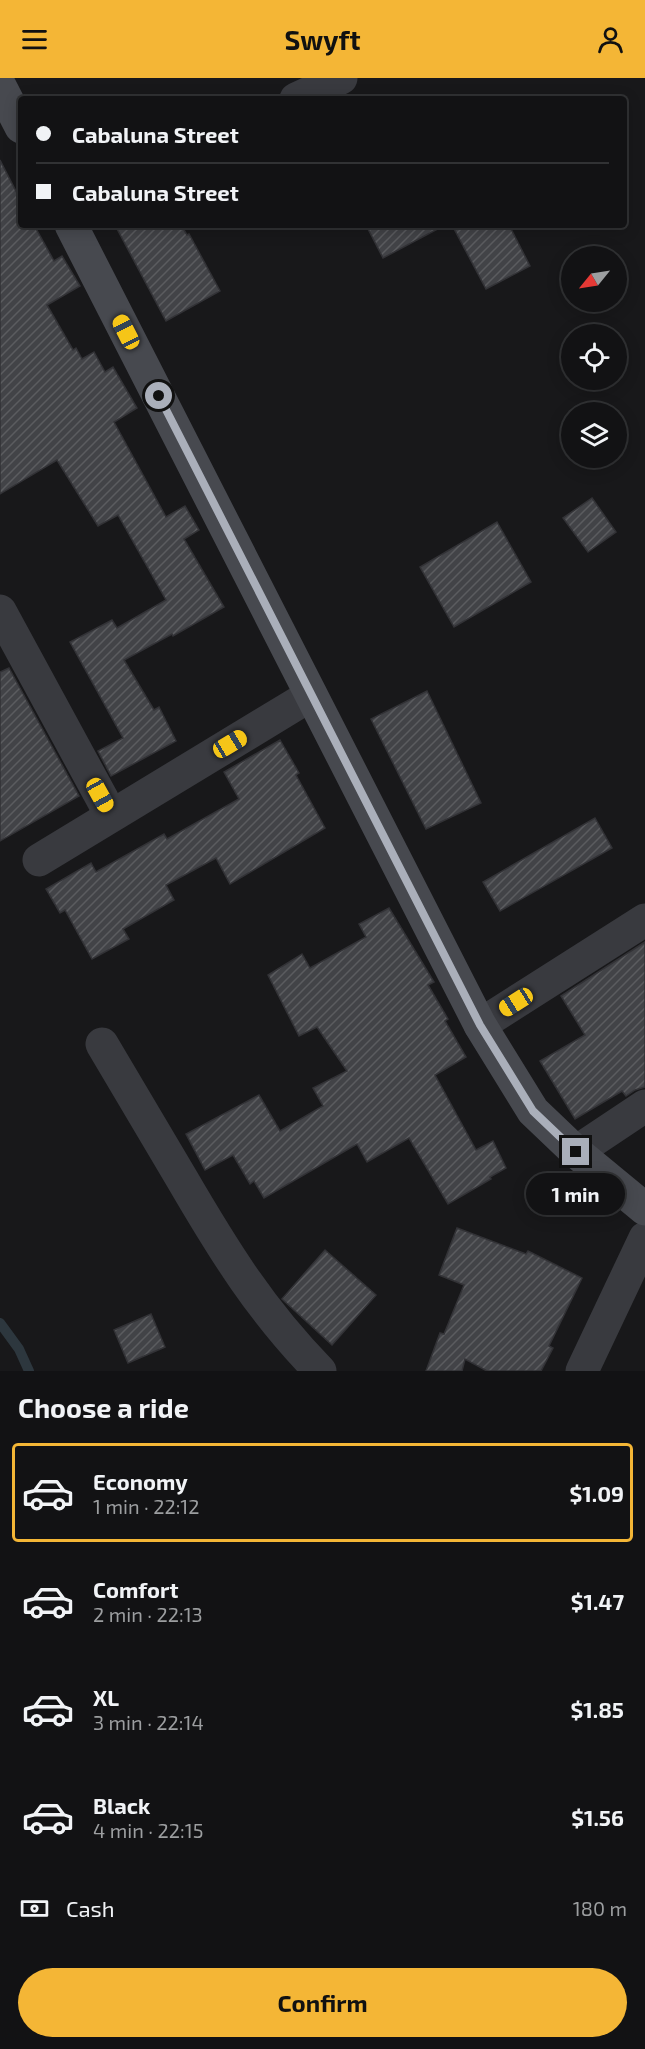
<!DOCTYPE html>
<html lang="en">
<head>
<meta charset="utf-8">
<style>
	:root { --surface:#121214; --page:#1b1b1d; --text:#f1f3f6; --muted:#9c9ea0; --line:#313234; --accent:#f4b636 }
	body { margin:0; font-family:"Exo 2",sans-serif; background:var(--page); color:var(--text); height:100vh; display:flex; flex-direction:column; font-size:22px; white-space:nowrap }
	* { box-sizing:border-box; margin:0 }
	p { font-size:20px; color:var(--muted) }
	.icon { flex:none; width:33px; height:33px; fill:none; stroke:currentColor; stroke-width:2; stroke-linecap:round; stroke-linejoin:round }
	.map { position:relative; height:1293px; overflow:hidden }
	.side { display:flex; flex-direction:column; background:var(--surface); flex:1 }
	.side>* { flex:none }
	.hud { position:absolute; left:18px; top:18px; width:609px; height:132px; border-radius:6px; box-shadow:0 3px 15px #0003,0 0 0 2px var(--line); display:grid; align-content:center; height:132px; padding:0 18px; background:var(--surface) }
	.needle { width:39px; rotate:240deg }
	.tools { position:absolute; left:561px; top:168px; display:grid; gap:12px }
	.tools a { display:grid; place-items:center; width:66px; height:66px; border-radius:50%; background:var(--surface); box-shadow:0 3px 15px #0003,0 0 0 2px var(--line); font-size:30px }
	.end { position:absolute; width:27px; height:27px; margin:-14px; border:8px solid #aaafba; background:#111; box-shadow:0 0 0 3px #111 }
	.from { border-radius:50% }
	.bubble { position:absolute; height:42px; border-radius:21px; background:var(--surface); box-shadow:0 3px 15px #0003,0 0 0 2px var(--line); font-size:20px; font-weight:700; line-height:42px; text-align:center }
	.car { position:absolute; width:18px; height:36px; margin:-18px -9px; border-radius:8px; box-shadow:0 0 4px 2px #0007; background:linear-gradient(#f5c518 24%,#345 0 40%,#f5c518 0 76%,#345 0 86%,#f5c518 0) }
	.hud b { display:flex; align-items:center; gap:21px; height:57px; font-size:22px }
	.hud b+b { border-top:2px solid var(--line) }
	.hud i { width:15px; height:15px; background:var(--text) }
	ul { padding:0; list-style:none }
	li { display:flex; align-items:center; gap:18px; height:99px; margin:0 12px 9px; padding:0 6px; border:3px solid transparent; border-radius:6px }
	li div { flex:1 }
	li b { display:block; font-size:22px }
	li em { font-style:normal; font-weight:700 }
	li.active { border-color:var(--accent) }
	li>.icon { width:54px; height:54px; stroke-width:1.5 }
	h2 { padding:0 18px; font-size:27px; line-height:72px }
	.pay { display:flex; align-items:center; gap:15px; height:66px; padding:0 18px; font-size:22px }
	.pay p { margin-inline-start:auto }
	.cta { display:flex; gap:12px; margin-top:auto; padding:12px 18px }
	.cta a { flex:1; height:69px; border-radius:36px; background:var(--accent); color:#111; font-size:24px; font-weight:700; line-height:69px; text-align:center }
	header { display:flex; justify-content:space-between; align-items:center; height:78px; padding:0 18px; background:var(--accent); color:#111; font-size:27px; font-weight:700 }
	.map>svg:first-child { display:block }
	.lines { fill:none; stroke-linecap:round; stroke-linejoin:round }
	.stream { stroke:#2d373e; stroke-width:10 }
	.building { fill:url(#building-hatch); stroke:#323236; stroke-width:1.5 }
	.minor { stroke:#393a3f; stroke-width:33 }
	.secondary { stroke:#47494f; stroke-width:33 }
	.route { stroke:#aaafba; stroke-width:8 }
</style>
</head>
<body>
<header><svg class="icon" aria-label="menu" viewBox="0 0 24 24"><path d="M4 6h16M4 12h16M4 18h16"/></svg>Swyft<svg class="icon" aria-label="person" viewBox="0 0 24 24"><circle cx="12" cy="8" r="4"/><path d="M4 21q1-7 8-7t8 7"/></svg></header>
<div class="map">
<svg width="645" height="1293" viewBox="0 0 645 1293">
	<defs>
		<pattern id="building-hatch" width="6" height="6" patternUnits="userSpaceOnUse" patternTransform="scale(1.5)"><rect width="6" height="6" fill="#424347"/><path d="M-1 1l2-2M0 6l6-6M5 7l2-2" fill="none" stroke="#5b5c5f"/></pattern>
	</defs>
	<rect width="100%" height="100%" fill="#18181a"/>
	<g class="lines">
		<path class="stream" d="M0 1245 19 1271 29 1293"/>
	</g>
	<g class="building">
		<path d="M0 82 21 123V147H34L54 183 62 178 80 208 47 227 73 272 76 270 82 281 94 274 105 294 113 289 137 330 114 344 166 439 185 428 199 452 184 461 224 529 173 558 172 556 124 582 154 632 159 629 176 663 111 698 98 673 123 660 70 564 112 542 117 550 166 522 118 437 98 448 57 382 0 416Z"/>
		<path d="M115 147H181L187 157 189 156 220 213 166 243Z"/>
		<path d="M366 147H445L383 180Z"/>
		<path d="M452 147H509L530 188 486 211Z"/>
		<path d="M592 420 616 454 588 474 563 440Z"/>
		<path d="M497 444 531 504 454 549 420 489Z"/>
		<path d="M9 590 79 718 0 763V594Z"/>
		<path d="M427 613 481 725 426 751 371 641Z"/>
		<path d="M280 662 299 695 296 697 325 750 230 806 216 780 166 807 174 822 123 851 129 861 92 881 65 832 60 835 46 811 91 785 96 794 164 756 167 761 239 721 224 694Z"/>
		<path d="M595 740 612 770 500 833 483 804Z"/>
		<path d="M389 830 434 904 428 907 448 941 445 943 466 979 435 997 476 1072 493 1063 506 1090 490 1099 491 1101 448 1126 409 1060 367 1084 357 1066 264 1120 254 1103 250 1106 233 1077 205 1092 186 1056 259 1017 280 1053 323 1028 313 1010 347 993 317 949 299 958 268 897 302 876 310 890 366 859 359 846Z"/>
		<path d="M645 864V1009L635 1012 626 1018 622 1013 575 1041 540 983 585 957 561 918Z"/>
		<path d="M457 1150 526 1176 528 1173 582 1200 549 1268 553 1270 541 1293H487L465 1281 462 1293H426L440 1255 444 1256 464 1207 439 1197Z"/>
		<path d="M325 1172 376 1217 332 1267 282 1221Z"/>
		<path d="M151 1236 165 1269 128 1285 114 1252Z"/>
	</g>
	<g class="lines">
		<g class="minor">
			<path d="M296 21 341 0"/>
			<path d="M0 533 111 737"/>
			<path d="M39 782 311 617"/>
			<path d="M480 947 645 842"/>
			<path d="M102 966C129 1011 155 1056 182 1101 224 1173 261 1233 320 1293"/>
			<path d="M576 1074 645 1028"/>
			<path d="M582 1293 645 1160"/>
		</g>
		<g class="secondary">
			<path d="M0 8 21 49"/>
			<path d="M71 147 480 947 533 1033 576 1074 645 1131"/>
		</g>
	</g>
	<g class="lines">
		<path class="route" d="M159 318 480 947 533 1033 576 1074"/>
	</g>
</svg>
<div class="tools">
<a><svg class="needle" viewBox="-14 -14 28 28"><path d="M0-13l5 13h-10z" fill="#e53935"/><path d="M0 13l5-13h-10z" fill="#9c9ea0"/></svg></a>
<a><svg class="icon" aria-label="locate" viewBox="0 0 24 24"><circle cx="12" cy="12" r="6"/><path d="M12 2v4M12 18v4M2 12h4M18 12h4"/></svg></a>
<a><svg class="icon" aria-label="layers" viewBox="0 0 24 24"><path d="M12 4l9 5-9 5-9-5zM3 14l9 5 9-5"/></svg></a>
</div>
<i class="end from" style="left:159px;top:318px"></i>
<i class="end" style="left:576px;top:1074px"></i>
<div class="bubble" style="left:526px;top:1095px;width:99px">1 min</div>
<i class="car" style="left:126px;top:254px;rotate:333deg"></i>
<i class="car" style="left:230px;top:666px;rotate:59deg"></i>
<i class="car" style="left:100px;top:717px;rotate:151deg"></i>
<i class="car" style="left:516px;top:924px;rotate:238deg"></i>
<div class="hud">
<b><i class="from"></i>Cabaluna Street</b>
<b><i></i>Cabaluna Street</b>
</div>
</div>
<section class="side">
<h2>Choose a ride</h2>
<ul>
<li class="active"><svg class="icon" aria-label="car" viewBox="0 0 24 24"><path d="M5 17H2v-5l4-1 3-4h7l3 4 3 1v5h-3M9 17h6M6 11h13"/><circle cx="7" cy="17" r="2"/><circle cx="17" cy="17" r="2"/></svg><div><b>Economy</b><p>1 min · 22:12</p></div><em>$1.09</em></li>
<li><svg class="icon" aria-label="car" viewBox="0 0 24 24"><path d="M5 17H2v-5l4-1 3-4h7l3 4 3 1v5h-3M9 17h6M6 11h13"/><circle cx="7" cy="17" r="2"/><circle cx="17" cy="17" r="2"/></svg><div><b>Comfort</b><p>2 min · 22:13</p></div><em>$1.47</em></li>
<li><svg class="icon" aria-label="car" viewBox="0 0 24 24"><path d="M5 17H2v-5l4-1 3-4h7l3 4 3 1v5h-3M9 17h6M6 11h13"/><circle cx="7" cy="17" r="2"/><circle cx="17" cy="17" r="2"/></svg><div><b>XL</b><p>3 min · 22:14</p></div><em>$1.85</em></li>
<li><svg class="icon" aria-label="car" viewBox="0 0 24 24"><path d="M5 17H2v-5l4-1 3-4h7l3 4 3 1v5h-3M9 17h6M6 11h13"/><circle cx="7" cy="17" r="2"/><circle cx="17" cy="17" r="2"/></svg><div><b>Black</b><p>4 min · 22:15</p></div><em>$1.56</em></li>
</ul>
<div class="pay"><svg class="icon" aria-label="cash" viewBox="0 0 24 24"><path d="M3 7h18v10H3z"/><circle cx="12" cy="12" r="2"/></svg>Cash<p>180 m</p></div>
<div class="cta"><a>Confirm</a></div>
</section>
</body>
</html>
